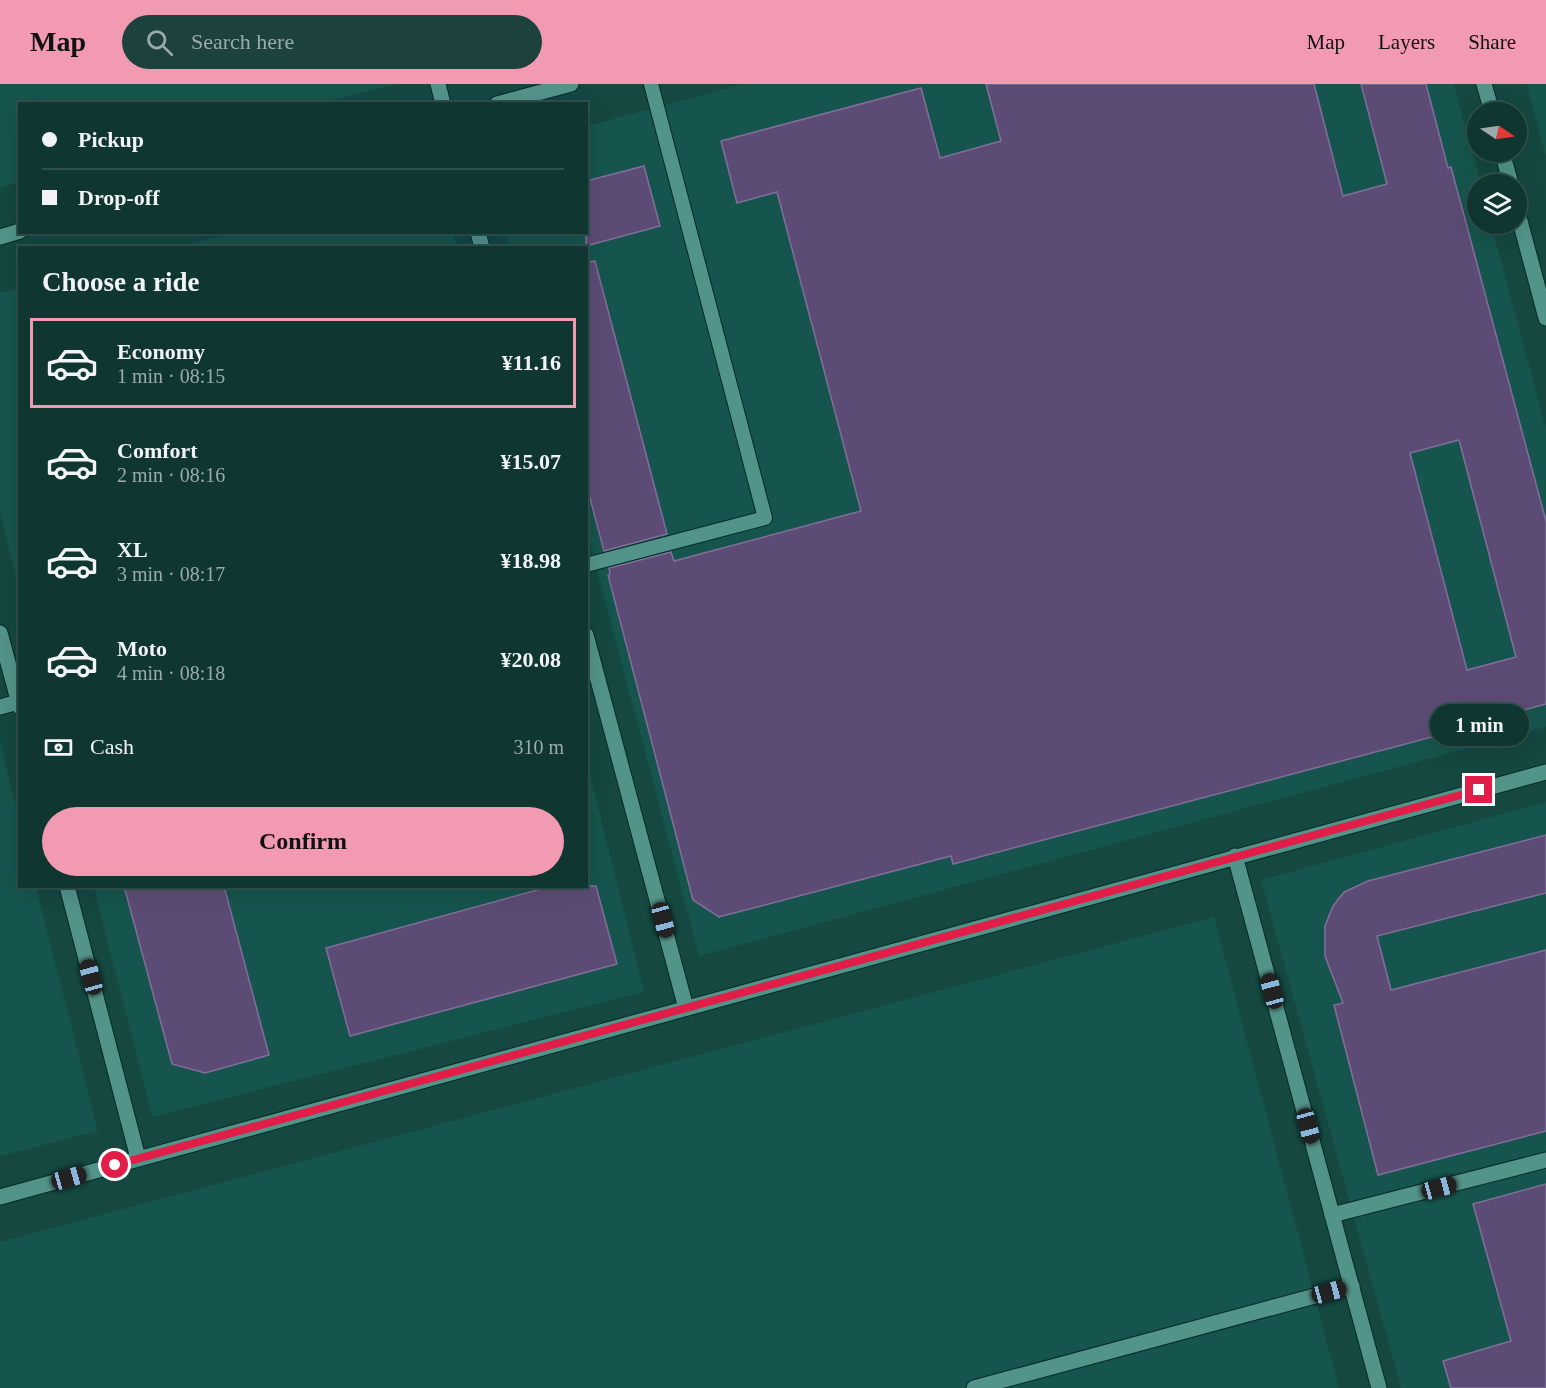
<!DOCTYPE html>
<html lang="en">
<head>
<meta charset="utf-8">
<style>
	:root { --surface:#0f3630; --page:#1d413c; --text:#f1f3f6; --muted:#9babab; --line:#2f504c; --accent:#f19ab2 }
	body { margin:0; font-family:"Times New Roman",serif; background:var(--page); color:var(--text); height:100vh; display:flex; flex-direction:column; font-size:22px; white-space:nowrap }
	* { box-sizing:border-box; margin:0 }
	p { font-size:20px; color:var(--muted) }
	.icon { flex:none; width:33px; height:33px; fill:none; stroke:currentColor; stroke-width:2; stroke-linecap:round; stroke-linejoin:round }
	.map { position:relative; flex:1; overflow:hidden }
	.drawer { position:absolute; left:18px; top:162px; width:570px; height:642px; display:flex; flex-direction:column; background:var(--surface); border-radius:0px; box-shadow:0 6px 24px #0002,0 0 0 2px var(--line) }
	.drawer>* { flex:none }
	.guide { position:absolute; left:18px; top:18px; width:570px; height:132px; border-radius:0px; box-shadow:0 6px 24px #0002,0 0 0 2px var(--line); display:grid; align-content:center; height:132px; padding:0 24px; background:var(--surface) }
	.needle { width:39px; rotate:103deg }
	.tools { position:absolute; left:1467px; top:18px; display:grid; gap:12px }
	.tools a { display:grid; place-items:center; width:60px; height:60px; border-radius:50%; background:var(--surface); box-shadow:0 6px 24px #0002,0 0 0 2px var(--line); font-size:30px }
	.end { position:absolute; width:27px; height:27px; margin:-14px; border:8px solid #e11d48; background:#fff; box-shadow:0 0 0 3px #fff }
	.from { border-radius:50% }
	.bubble { position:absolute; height:42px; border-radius:21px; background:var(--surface); box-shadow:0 6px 24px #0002,0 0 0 2px var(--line); font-size:20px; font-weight:700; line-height:42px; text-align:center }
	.car { position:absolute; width:18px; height:36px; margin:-18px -9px; border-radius:8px; box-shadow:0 0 4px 2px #0007; background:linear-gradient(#222 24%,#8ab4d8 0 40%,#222 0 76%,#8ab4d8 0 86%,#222 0) }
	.guide b { display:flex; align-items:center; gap:21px; height:57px; font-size:22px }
	.guide b+b { border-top:2px solid var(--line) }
	.guide i { width:15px; height:15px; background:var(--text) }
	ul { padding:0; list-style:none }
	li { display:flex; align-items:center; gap:18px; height:90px; margin:0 12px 9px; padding:0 12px; border:3px solid transparent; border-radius:0px }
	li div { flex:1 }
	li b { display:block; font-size:22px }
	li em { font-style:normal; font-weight:700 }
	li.active { border-color:var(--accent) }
	li>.icon { width:54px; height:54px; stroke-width:1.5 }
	h2 { padding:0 24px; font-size:27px; line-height:72px }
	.pay { display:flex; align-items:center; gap:15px; height:66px; padding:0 24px; font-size:22px }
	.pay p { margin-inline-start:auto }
	.action { display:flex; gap:12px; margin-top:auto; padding:12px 24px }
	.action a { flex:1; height:69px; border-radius:36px; background:var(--accent); color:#111; font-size:24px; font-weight:700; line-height:69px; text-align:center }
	header { display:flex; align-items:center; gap:36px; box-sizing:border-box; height:84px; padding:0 30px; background:var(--accent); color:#111 }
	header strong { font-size:28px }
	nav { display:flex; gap:33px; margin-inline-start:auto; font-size:21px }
	.search { width:420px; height:54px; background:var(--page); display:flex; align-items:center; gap:15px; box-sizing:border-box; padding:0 21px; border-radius:33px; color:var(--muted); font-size:22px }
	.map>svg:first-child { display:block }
	.built { fill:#16554d }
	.building { fill:#5c4c75; stroke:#806f9b; stroke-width:1.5; fill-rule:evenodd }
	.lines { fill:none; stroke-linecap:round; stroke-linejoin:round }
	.lane-casing { stroke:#072b27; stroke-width:16 }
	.street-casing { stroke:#072b27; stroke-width:17 }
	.secondary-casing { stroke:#072b27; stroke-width:17 }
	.lane { stroke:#53948a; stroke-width:14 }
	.street { stroke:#53948a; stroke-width:15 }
	.secondary { stroke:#53948a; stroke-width:15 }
	.route { stroke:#e11d48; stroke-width:8 }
</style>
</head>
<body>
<header>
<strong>Map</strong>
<div class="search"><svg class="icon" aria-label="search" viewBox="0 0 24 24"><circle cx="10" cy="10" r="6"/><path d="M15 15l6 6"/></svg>Search here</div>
<nav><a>Map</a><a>Layers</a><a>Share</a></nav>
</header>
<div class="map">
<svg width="1546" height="1304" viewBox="0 0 1546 1304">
	<rect width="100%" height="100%" fill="#144840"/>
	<g class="built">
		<path d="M0 0H396L321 19 20 20 19 98 0 104Z"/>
		<path d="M744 0H1454L1481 100H1478V140H1491L1546 345V643L699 872 587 448 586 164 510 163 506 149 586 148 587 42Z"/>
		<path d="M1527 0H1546V73Z"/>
		<path d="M236 148 453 149 457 163H177Z"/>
		<path d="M19 204H20L19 506 0 428V209Z"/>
		<path d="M0 657 19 735 20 802 36 803 98 1047 0 1072Z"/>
		<path d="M587 678 644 908 152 1033 94 803 586 802Z"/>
		<path d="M1546 718V1304H1401L1261 796Z"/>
		<path d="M1214 833 1339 1304H0V1158Z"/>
	</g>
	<g class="building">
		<path d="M986 0H1314L1343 112 1387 100 1361 0H1426L1448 84 1451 83 1546 437V620L1481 638V640L953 780 951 772 719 833 693 816 608 491 610 490 609 484 671 468 674 477 861 427 777 108 737 119 721 57 921 4 940 74 1001 57ZM1459 356 1516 573 1467 586 1410 369Z"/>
		<path d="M644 82 660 142 586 162V97Z"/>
		<path d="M595 177 667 450 604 467 586 399V178Z"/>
		<path d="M1546 751V809L1377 852 1391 906 1546 866V1047L1378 1091 1334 921 1343 919 1325 872V842L1333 822 1344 808 1368 797Z"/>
		<path d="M124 802H224L269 971 205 989 172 980Z"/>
		<path d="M552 802H596L617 880 350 952 326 864Z"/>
		<path d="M1546 1100V1304H1451L1443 1277 1511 1257 1473 1120Z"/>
	</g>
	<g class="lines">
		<g class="lane-casing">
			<path id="lane" d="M586 481 765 434 651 0"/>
		</g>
		<g class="street-casing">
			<g id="street">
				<path d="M438 0 443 20"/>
				<path d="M1484 0 1492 28"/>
				<path d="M1502 68 1511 100"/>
				<path d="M1516 122 1546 234"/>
				<path d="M478 148 482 164"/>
				<path d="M0 549 20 623"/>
				<path d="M586 551 686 924"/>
				<path d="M0 623 18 618"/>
				<path d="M1235 772 1379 1304"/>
				<path d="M67 802 138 1074"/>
				<path d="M1332 1131 1546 1076"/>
				<path d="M974 1304 1352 1202"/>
			</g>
		</g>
		<g class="secondary-casing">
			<g id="secondary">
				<path d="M497 20 571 0"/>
				<path d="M0 153 20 147"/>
				<path d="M0 1113 1546 688"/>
			</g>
		</g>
		<use href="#lane" class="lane"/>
		<use href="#street" class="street"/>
		<use href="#secondary" class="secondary"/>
	</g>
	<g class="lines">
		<path class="route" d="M115 1081 1479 706"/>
	</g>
</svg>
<div class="tools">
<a><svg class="needle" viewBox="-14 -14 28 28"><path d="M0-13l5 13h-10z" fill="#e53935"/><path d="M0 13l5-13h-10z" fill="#9babab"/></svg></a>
<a><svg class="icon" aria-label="layers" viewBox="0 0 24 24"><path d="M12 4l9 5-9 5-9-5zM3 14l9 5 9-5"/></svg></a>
</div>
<i class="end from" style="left:115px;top:1081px"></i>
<i class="end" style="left:1479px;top:706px"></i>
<div class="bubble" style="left:1430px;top:620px;width:99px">1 min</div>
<i class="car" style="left:663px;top:836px;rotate:165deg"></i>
<i class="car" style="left:91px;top:893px;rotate:345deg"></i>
<i class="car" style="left:1272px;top:907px;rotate:345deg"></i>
<i class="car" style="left:1308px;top:1042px;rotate:165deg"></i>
<i class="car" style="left:69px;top:1094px;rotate:74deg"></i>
<i class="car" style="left:1439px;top:1104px;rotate:75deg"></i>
<i class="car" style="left:1329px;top:1208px;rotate:75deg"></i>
<div class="guide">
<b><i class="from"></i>Pickup</b>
<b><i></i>Drop-off</b>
</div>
<section class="drawer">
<h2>Choose a ride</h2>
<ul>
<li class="active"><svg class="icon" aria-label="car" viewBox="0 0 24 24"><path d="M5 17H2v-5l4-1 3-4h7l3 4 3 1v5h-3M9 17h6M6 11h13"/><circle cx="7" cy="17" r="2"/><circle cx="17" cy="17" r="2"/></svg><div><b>Economy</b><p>1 min · 08:15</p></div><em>¥11.16</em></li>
<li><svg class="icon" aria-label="car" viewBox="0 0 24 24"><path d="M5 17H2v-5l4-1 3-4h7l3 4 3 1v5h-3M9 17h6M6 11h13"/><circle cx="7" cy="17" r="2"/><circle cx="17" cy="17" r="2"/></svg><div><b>Comfort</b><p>2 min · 08:16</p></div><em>¥15.07</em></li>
<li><svg class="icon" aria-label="car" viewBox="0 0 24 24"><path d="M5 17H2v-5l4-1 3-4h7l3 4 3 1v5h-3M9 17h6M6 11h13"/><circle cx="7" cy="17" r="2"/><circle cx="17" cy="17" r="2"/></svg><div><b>XL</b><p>3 min · 08:17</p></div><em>¥18.98</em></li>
<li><svg class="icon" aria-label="car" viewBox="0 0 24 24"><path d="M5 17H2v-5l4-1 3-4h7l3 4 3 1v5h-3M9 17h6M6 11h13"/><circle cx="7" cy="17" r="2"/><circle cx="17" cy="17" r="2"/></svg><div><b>Moto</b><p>4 min · 08:18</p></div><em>¥20.08</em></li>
</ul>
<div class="pay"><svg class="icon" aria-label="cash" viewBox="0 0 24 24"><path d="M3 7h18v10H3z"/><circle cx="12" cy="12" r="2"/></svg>Cash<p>310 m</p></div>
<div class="action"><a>Confirm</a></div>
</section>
</div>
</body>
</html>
